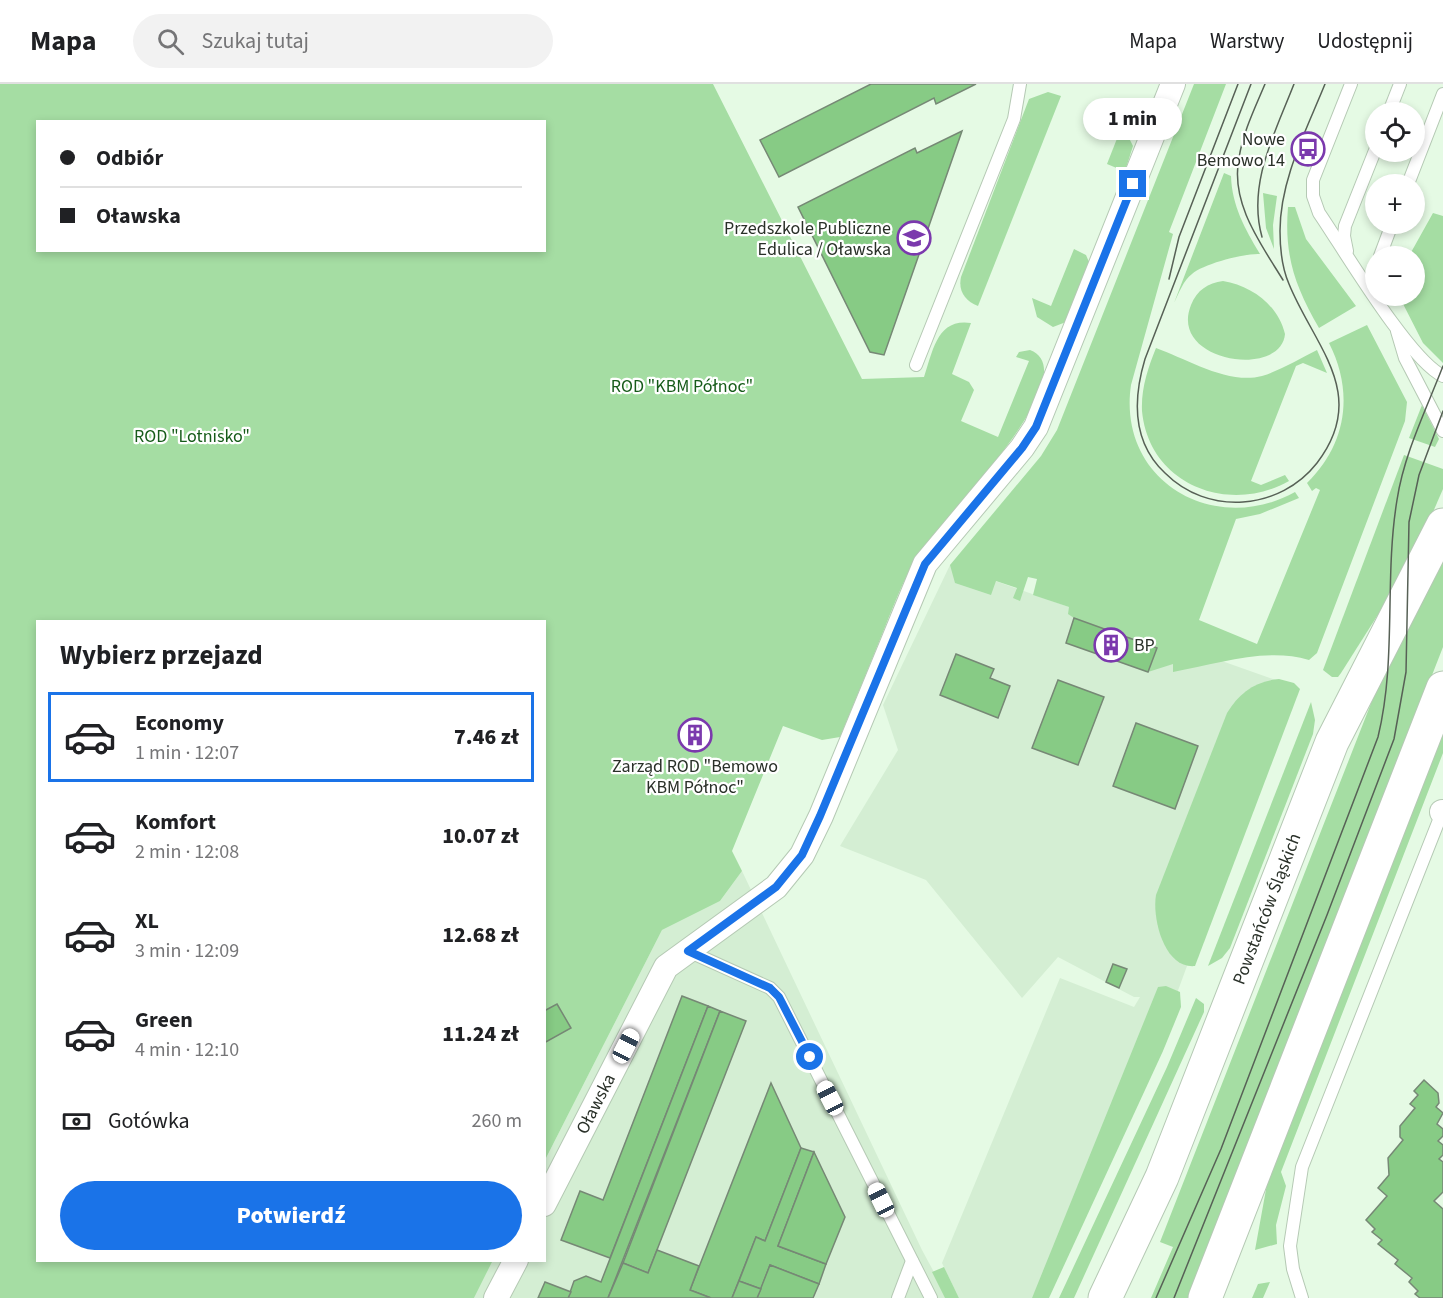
<!DOCTYPE html>
<html lang="pl">
<head>
<meta charset="utf-8">
<style>
	:root { --surface:#fff; --page:#f2f2f2; --text:#202124; --muted:#757577; --line:#e0e0e0; --accent:#1a73e8 }
	body { margin:0; font-family:"Source Sans 3",sans-serif; background:var(--page); color:var(--text); height:100vh; display:flex; flex-direction:column; font-size:22px; white-space:nowrap }
	* { box-sizing:border-box; margin:0 }
	p { font-size:20px; color:var(--muted) }
	.icon { flex:none; width:33px; height:33px; fill:none; stroke:currentColor; stroke-width:2; stroke-linecap:round; stroke-linejoin:round }
	.map { position:relative; flex:1; overflow:hidden }
	.panel { position:absolute; left:36px; top:536px; width:510px; height:642px; display:flex; flex-direction:column; background:var(--surface); border-radius:0px; box-shadow:0 3px 9px #0003 }
	.panel>* { flex:none }
	.hud { position:absolute; left:36px; top:36px; width:510px; height:132px; border-radius:0px; box-shadow:0 3px 9px #0003; display:grid; align-content:center; height:132px; padding:0 24px; background:var(--surface) }
	.tools { position:absolute; left:1365px; top:18px; display:grid; gap:12px }
	.tools a { display:grid; place-items:center; width:60px; height:60px; border-radius:50%; background:var(--surface); box-shadow:0 3px 9px #0003; font-size:30px }
	.end { position:absolute; width:27px; height:27px; margin:-14px; border:8px solid #1a73e8; background:#fff; box-shadow:0 0 0 3px #fff }
	.from { border-radius:50% }
	.bubble { position:absolute; height:42px; border-radius:21px; background:var(--surface); box-shadow:0 3px 9px #0003; font-size:20px; font-weight:800; line-height:42px; text-align:center }
	.car { position:absolute; width:18px; height:36px; margin:-18px -9px; border-radius:8px; box-shadow:0 0 4px 2px #0007; background:linear-gradient(#fff 24%,#345 0 40%,#fff 0 76%,#345 0 86%,#fff 0) }
	.hud b { display:flex; align-items:center; gap:21px; height:57px; font-size:22px }
	.hud b+b { border-top:2px solid var(--line) }
	.hud i { width:15px; height:15px; background:var(--text) }
	ul { padding:0; list-style:none }
	li { display:flex; align-items:center; gap:18px; height:90px; margin:0 12px 9px; padding:0 12px; border:3px solid transparent; border-radius:0px }
	li div { flex:1 }
	li b { display:block; font-size:22px }
	li em { font-style:normal; font-weight:800 }
	li.current { border-color:var(--accent) }
	li>.icon { width:54px; height:54px; stroke-width:1.5 }
	h2 { padding:0 24px; font-size:27px; line-height:72px }
	.pay { display:flex; align-items:center; gap:15px; height:66px; padding:0 24px; font-size:22px }
	.pay p { margin-inline-start:auto }
	.button { display:flex; gap:12px; margin-top:auto; padding:12px 24px }
	.button a { flex:1; height:69px; border-radius:36px; background:var(--accent); color:#fff; font-size:24px; font-weight:800; line-height:69px; text-align:center }
	header { display:flex; align-items:center; gap:36px; box-sizing:border-box; height:84px; padding:0 30px; background:var(--surface); border-bottom:2px solid var(--line) }
	header strong { font-size:28px }
	nav { display:flex; gap:33px; margin-inline-start:auto; font-size:21px }
	.search { width:420px; height:54px; background:var(--page); display:flex; align-items:center; gap:15px; box-sizing:border-box; padding:0 21px; border-radius:33px; color:var(--muted); font-size:22px }
	.map>svg:first-child { display:block }
	.built { fill:#d4eed3 }
	.green { fill:#a5dda3; fill-rule:evenodd }
	.building { fill:#87cb85; stroke:#768875; stroke-width:1.5 }
	.lines { fill:none; stroke-linecap:round; stroke-linejoin:round }
	.service-casing { stroke:#b5c9b4; stroke-width:14 }
	.minor-casing { stroke:#b5c9b4; stroke-width:26 }
	.secondary-casing { stroke:#b5c9b4; stroke-width:35 }
	.service { stroke:#fff; stroke-width:12 }
	.minor { stroke:#fff; stroke-width:24 }
	.secondary { stroke:#fff; stroke-width:33 }
	.tram { stroke:#576156; stroke-width:1.5 }
	.route { stroke:#1a73e8; stroke-width:8 }
	.labels { text-anchor:middle; dominant-baseline:central; stroke-width:4.5; stroke-linejoin:round; paint-order:stroke }
	.poi-label { font-size:18px; fill:#293028; stroke:#fff; text-anchor:end }
	.park-label { font-size:18px; fill:#165b19; stroke:#fff }
	.street-label { font-size:18px; fill:#293028; stroke:#fff }
</style>
</head>
<body>
<header>
<strong>Mapa</strong>
<div class="search"><svg class="icon" aria-label="search" viewBox="0 0 24 24"><circle cx="10" cy="10" r="6"/><path d="M15 15l6 6"/></svg>Szukaj tutaj</div>
<nav><a>Mapa</a><a>Warstwy</a><a>Udostępnij</a></nav>
</header>
<div class="map">
<svg width="1443" height="1214" viewBox="0 0 1443 1214">
	<rect width="100%" height="100%" fill="#e5fae4"/>
	<g class="built">
		<path d="M950 481 1290 601 1176 912 1032 1214H959L942 1179 1060 894 1134 923 1140 913H1134L1058 873 1022 914 926 796 840 762 898 666 883 621Z"/>
		<path d="M742 787 922 1166 948 1214H474L493 1176H544L545 1076 662 846 720 817Z"/>
	</g>
	<g class="green">
		<path d="M0 0H713L862 295 924 293C933 267 937 234 971 239L952 290 969 298 974 306 961 337 998 353 1029 277 1016 273 1019 268 1030 266C1091 290 935 443 919 469 905 492 895 518 885 543 870 580 855 617 840 653L822 656 783 642 732 767 742 787 720 817 662 846 545 1076 544 537H38V1176H493L474 1214H0ZM38 38H544V166H38Z"/>
		<path d="M1194 0H1226L1169 148 1173 150 1131 301C1117 397 1214 453 1295 408L1299 414 1260 430 1236 435 1199 536 1257 560 1320 406 1316 404 1312 407 1307 399C1347 360 1354 308 1329 259L1367 241 1407 318 1405 337 1317 569 1309 576C1266 563 1217 580 1173 588V580L1148 588 1157 564 1074 534 1068 530 1069 523 1033 511 1037 495 1028 493 1020 517 1013 514 1017 504 996 497 991 511 955 499 950 481 1041 372 1057 346Z"/>
		<path d="M1048 8 1061 12 978 222C965 217 958 207 961 193L1029 15Z"/>
		<path d="M1118 52 1130 56 1133 62 1126 84 1119 85 1107 80Z"/>
		<path d="M1224 89 1231 92C1232 122 1245 145 1260 170 1245 169 1203 180 1192 190 1183 197 1179 209 1174 219Z"/>
		<path d="M1263 109 1277 112 1273 141 1274 165 1266 144Z"/>
		<path d="M1288 123H1295L1306 155 1356 222 1319 244C1295 202 1284 172 1288 123Z"/>
		<path d="M1433 129 1443 132V279L1423 259 1399 212H1414V172H1409Z"/>
		<path d="M1074 165 1086 171 1089 178 1066 238 1053 243 1037 233 1032 214 1051 222Z"/>
		<path d="M1223 197C1252 202 1278 221 1285 250 1281 295 1168 278 1191 221 1197 206 1208 199 1223 197Z"/>
		<path d="M1156 264C1187 275 1228 301 1262 292 1281 286 1299 275 1317 266L1327 289 1303 279 1296 282 1251 397 1261 401 1285 391 1289 397C1229 431 1149 401 1142 327 1141 304 1148 284 1156 264Z"/>
		<path d="M1422 321 1439 355 1435 363 1409 354Z"/>
		<path d="M1404 371 1443 385V405L1433 428 1379 529 1341 589 1338 593H1332L1323 586Z"/>
		<path d="M1443 473V563L1193 1204 1189 1214H1151L1173 1163 1160 1158 1379 599Z"/>
		<path d="M1279 595 1294 599 1300 605 1195 882C1164 885 1152 834 1156 811L1227 629C1239 609 1255 597 1279 595Z"/>
		<path d="M1311 618 1315 636 1313 650 1230 864 1222 874 1208 882Z"/>
		<path d="M1443 641V669L1281 1088 1286 1102 1276 1141 1277 1160 1255 1166 1269 1089Z"/>
		<path d="M1166 902 1180 908 1181 923 1163 967 1049 1214H1032L1158 903Z"/>
		<path d="M1196 914 1204 920V928L1074 1214H1059L1167 983Z"/>
		<path d="M944 1183 959 1214H945L932 1188Z"/>
		<path d="M1270 1198 1263 1214H1252L1258 1200Z"/>
	</g>
	<g class="building">
		<path d="M871 0H976L936 20 934 14 779 93 760 56Z"/>
		<path d="M962 47 884 271 870 268 798 123 915 64 917 69Z"/>
		<path d="M1074 534 1157 564 1148 588 1066 559Z"/>
		<path d="M956 570 994 585 990 594 1010 602 998 634 940 611Z"/>
		<path d="M1058 596 1104 613 1078 681 1032 664Z"/>
		<path d="M694 639 705 660 696 664 685 643Z"/>
		<path d="M1136 639 1198 662 1175 725 1113 702Z"/>
		<path d="M1113 880 1127 885 1119 904 1106 898Z"/>
		<path d="M682 912 708 922 610 1174 561 1156 580 1107 603 1116Z"/>
		<path d="M557 920 571 944 544 959V927Z"/>
		<path d="M708 922 720 927 608 1214H568L574 1197 586 1192 601 1198Z"/>
		<path d="M720 927 746 937 648 1189 623 1179Z"/>
		<path d="M1424 996 1438 1009 1439 1019 1436 1023 1443 1029 1437 1040 1443 1045V1052L1438 1057 1443 1061V1071L1439 1075 1443 1078V1108L1434 1117 1443 1125V1214H1420L1415 1210 1418 1207 1409 1198 1412 1194 1395 1180 1398 1176 1378 1160 1382 1156 1372 1148 1375 1145 1366 1136 1387 1112 1378 1104 1389 1091 1388 1074 1403 1056 1400 1053V1042L1415 1024 1410 1020 1418 1011 1414 1007Z"/>
		<path d="M771 999 801 1064 765 1157 756 1153 732 1214H711L690 1206Z"/>
		<path d="M801 1064 814 1068 778 1162 826 1180 819 1200 770 1181 761 1205 739 1197 756 1153 765 1157Z"/>
		<path d="M814 1068 845 1133 826 1180 778 1162Z"/>
		<path d="M657 1166 699 1182 690 1206 711 1214H608L623 1179 648 1189Z"/>
		<path d="M770 1181 819 1200 813 1214H757Z"/>
		<path d="M739 1197 761 1205 757 1214H732Z"/>
		<path d="M545 1198 571 1208 568 1214H538Z"/>
	</g>
	<g class="lines">
		<g class="service-casing">
			<g id="service">
				<path d="M1351 0 1313 96V112L1319 129C1343 164 1409 276 1443 292"/>
				<path d="M1389 28 1400 0"/>
				<path d="M1408 100 1443 10"/>
				<path d="M1347 167 1344 152 1345 142 1376 64"/>
				<path d="M1380 172 1392 140"/>
				<path d="M1376 183V207"/>
				<path d="M1397 247 1405 274 1443 347"/>
				<path d="M916 281 1014 35 1020 0"/>
				<path d="M688 867 770 904 779 913 931 1214"/>
				<path d="M898 1214 912 1177"/>
				<path d="M1302 1214 1293 1185 1290 1162 1302 1083 1443 726"/>
			</g>
		</g>
		<g class="minor-casing">
			<g id="minor">
				<path d="M1442 728H1443"/>
				<path d="M544 1120 666 883 776 803 802 771 821 732 925 480 1022 364 1036 343 1173 0"/>
				<path d="M496 1214 516 1176"/>
			</g>
		</g>
		<g class="secondary-casing">
			<g id="secondary">
				<path d="M1105 1214 1162 1093 1332 658 1443 441"/>
				<path d="M1205 1214 1443 604"/>
			</g>
		</g>
		<use href="#service" class="service"/>
		<use href="#minor" class="minor"/>
		<use href="#secondary" class="secondary"/>
		<g class="tram">
			<path d="M1251 0 1145 275C1133 315 1132 358 1165 389 1186 410 1214 420 1243 418 1272 416 1299 402 1317 379 1370 310 1314 262 1289 200 1282 184 1280 165 1280 147 1280 96 1306 47 1325 0"/>
			<path d="M1265 0C1255 24 1243 48 1239 74 1230 119 1261 160 1283 196"/>
			<path d="M1262 153C1247 100 1275 49 1294 0"/>
			<path d="M1169 195 1179 153 1238 0"/>
			<path d="M1156 1214 1221 1065 1378 653C1397 575 1384 495 1397 416 1404 370 1426 326 1443 282"/>
			<path d="M1174 1214 1327 831 1394 655 1406 588 1409 438 1419 391 1443 327"/>
		</g>
	</g>
	<g class="lines">
		<path class="route" d="M810 973 779 913 770 904 688 867 776 803 802 771 820 732 925 480 1022 364 1036 343 1133 100"/>
	</g>
	<defs>
		<g id="bus-ring" transform="scale(1.725)"><circle r="9.5" fill="#fff" stroke="#7b39ad" stroke-width="1.5"/><path d="M-5-6H5V4H4V6H2V4H-2V6H-4V4H-5ZM-3.5-4V0h7V-4ZM-3.5 1.2v1.5H-2V1.2ZM2 1.2v1.5H3.5V1.2Z" fill="#7b39ad"/></g>
		<g id="school-ring" transform="scale(1.725)"><circle r="9.5" fill="#fff" stroke="#7b39ad" stroke-width="1.5"/><path d="M0-5L7-2L0 1L-7-2ZM-4 1L0 2.5L4 1V4Q0 6-4 4Z" fill="#7b39ad"/></g>
		<g id="building-ring" transform="scale(1.725)"><circle r="9.5" fill="#fff" stroke="#7b39ad" stroke-width="1.5"/><path d="M-4-6H4V6H1V3H-1V6H-4ZM-2.5-4.3h1.7v1.8h-1.7ZM.8-4.3h1.7v1.8H.8ZM-2.5-1h1.7V.8h-1.7ZM.8-1h1.7V.8H.8Z" fill="#7b39ad"/></g>
	</defs>
	<g fill-rule="evenodd">
		<use href="#bus-ring" x="1308" y="65"/>
		<use href="#school-ring" x="914" y="154"/>
		<use href="#building-ring" x="1111" y="561"/>
		<use href="#building-ring" x="695" y="651"/>
	</g>
	<g class="labels">
		<g class="poi-label">
			<text x="1285" y="55">Nowe<tspan x="1285" dy="21">Bemowo 14</tspan></text>
			<text x="891" y="144">Przedszkole Publiczne<tspan x="891" dy="21">Edulica / Oławska</tspan></text>
			<text x="1134" y="561" text-anchor="start">BP</text>
			<text x="695" y="682" text-anchor="middle">Zarząd ROD "Bemowo<tspan x="695" dy="21">KBM Północ"</tspan></text>
		</g>
		<g class="park-label">
			<text x="682" y="302">ROD "KBM Północ"</text>
			<text x="192" y="352">ROD "Lotnisko"</text>
		</g>
		<g class="street-label">
			<text transform="translate(1267 825) rotate(-69)">Powstańców Śląskich</text>
			<text transform="translate(596 1020) rotate(-63)">Oławska</text>
		</g>
	</g>
</svg>
<div class="tools">
<a><svg class="icon" aria-label="locate" viewBox="0 0 24 24"><circle cx="12" cy="12" r="6"/><path d="M12 2v4M12 18v4M2 12h4M18 12h4"/></svg></a>
<a>+</a>
<a>−</a>
</div>
<i class="end from" style="left:810px;top:973px"></i>
<i class="end" style="left:1133px;top:100px"></i>
<div class="bubble" style="left:1083px;top:14px;width:99px">1 min</div>
<i class="car" style="left:626px;top:962px;rotate:27deg"></i>
<i class="car" style="left:830px;top:1014px;rotate:333deg"></i>
<i class="car" style="left:881px;top:1116px;rotate:334deg"></i>
<div class="hud">
<b><i class="from"></i>Odbiór</b>
<b><i></i>Oławska</b>
</div>
<section class="panel">
<h2>Wybierz przejazd</h2>
<ul>
<li class="current"><svg class="icon" aria-label="car" viewBox="0 0 24 24"><path d="M5 17H2v-5l4-1 3-4h7l3 4 3 1v5h-3M9 17h6M6 11h13"/><circle cx="7" cy="17" r="2"/><circle cx="17" cy="17" r="2"/></svg><div><b>Economy</b><p>1 min · 12:07</p></div><em>7.46 zł</em></li>
<li><svg class="icon" aria-label="car" viewBox="0 0 24 24"><path d="M5 17H2v-5l4-1 3-4h7l3 4 3 1v5h-3M9 17h6M6 11h13"/><circle cx="7" cy="17" r="2"/><circle cx="17" cy="17" r="2"/></svg><div><b>Komfort</b><p>2 min · 12:08</p></div><em>10.07 zł</em></li>
<li><svg class="icon" aria-label="car" viewBox="0 0 24 24"><path d="M5 17H2v-5l4-1 3-4h7l3 4 3 1v5h-3M9 17h6M6 11h13"/><circle cx="7" cy="17" r="2"/><circle cx="17" cy="17" r="2"/></svg><div><b>XL</b><p>3 min · 12:09</p></div><em>12.68 zł</em></li>
<li><svg class="icon" aria-label="car" viewBox="0 0 24 24"><path d="M5 17H2v-5l4-1 3-4h7l3 4 3 1v5h-3M9 17h6M6 11h13"/><circle cx="7" cy="17" r="2"/><circle cx="17" cy="17" r="2"/></svg><div><b>Green</b><p>4 min · 12:10</p></div><em>11.24 zł</em></li>
</ul>
<div class="pay"><svg class="icon" aria-label="cash" viewBox="0 0 24 24"><path d="M3 7h18v10H3z"/><circle cx="12" cy="12" r="2"/></svg>Gotówka<p>260 m</p></div>
<div class="button"><a>Potwierdź</a></div>
</section>
</div>
</body>
</html>
